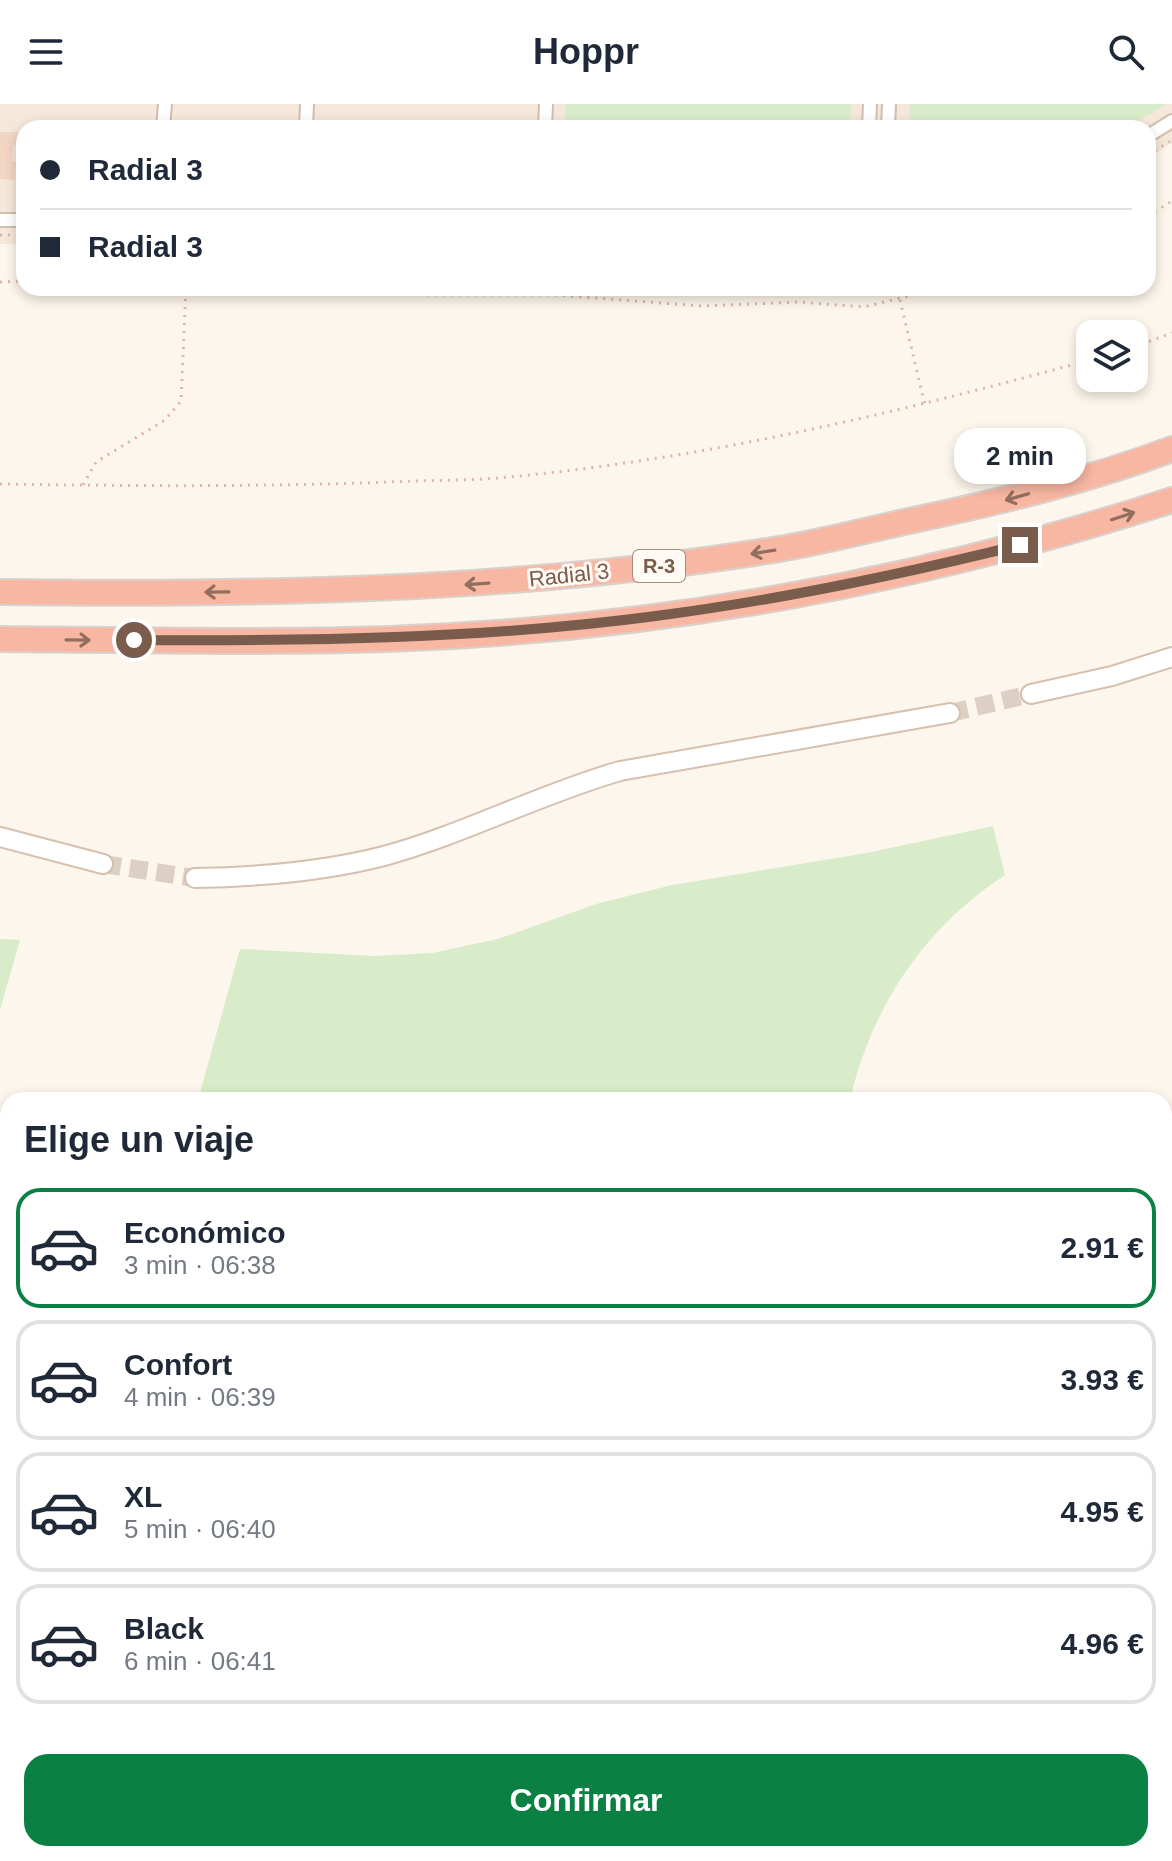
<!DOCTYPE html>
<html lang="es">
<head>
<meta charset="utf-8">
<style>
	:root { --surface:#fff; --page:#f6f6f7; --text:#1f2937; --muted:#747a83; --line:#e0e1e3; --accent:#0b8043 }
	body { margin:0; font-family:Helvetica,sans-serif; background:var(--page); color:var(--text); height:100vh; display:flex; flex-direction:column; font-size:30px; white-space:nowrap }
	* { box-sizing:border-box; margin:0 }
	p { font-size:26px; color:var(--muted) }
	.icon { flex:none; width:44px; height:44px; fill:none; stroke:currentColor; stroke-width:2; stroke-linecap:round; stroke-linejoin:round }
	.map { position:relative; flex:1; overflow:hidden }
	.details { position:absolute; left:0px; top:988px; width:1172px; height:770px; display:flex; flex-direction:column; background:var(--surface); border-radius:24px 24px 0 0; box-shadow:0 4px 12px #0003 }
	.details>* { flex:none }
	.banner { position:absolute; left:16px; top:16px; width:1140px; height:176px; border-radius:24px; box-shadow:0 4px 12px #0003; display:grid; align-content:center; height:176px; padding:0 24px; background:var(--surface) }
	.tools { position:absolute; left:1076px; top:216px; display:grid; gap:16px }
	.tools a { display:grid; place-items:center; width:72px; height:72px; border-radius:16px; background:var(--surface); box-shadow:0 4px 12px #0003; font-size:40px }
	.end { position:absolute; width:36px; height:36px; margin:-18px; border:10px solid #7a5c4d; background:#fff; box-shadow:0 0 0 4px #fff }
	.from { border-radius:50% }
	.bubble { position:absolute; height:56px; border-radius:24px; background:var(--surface); box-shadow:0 4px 12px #0003; font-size:26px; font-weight:800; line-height:56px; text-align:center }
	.banner b { display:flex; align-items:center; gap:28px; height:76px; font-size:30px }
	.banner b+b { border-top:2px solid var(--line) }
	.banner i { width:20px; height:20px; background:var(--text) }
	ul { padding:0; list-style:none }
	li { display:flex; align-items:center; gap:24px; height:120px; margin:0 16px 12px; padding:0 8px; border:4px solid var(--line); border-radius:24px }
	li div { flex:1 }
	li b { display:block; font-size:30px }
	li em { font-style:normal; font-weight:800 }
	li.selected { border-color:var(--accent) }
	li>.icon { width:72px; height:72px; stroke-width:1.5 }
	h2 { padding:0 24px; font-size:36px; line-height:96px }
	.cta { display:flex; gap:16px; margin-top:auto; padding:16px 24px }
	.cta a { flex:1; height:92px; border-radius:24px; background:var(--accent); color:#fff; font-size:32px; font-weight:800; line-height:92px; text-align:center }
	header { display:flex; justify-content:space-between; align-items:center; height:104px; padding:0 24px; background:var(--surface); font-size:36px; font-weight:800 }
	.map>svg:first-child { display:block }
	.residential { fill:#f5e8da }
	.green { fill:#d8ecc9 }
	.building { fill:#f3d5c3 }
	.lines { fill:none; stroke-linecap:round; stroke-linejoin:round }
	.secondary-tunnel { stroke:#dcd0c4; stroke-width:18; stroke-dasharray:18 9; stroke-linecap:butt }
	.street-casing { stroke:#d1beb0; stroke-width:16 }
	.secondary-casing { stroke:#d6c0b0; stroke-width:22 }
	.primary-casing { stroke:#dad1cd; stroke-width:24 }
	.highway-casing { stroke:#dad1cd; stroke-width:28 }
	.path { stroke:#d9b8a5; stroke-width:3; stroke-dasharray:2 6; stroke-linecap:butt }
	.street { stroke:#fff; stroke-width:12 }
	.secondary { stroke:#fff; stroke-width:18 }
	.primary { stroke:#fbd9a5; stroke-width:20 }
	.highway { stroke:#f7b7a3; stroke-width:24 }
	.oneway { stroke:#936e5e }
	.route { stroke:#7a5c4d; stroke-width:10 }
	.labels { text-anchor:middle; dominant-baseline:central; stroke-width:6; stroke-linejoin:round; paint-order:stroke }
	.shield { fill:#fffaf3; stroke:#a28b7f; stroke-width:2 }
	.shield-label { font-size:20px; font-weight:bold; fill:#7a5c4d }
	.street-label { font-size:22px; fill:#7a5c4d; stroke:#fffaf3 }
</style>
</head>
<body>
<header><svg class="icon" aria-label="menu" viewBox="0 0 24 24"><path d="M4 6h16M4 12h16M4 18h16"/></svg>Hoppr<svg class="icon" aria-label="search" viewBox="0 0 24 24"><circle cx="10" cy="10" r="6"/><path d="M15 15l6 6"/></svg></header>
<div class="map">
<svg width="1172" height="1757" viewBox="0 0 1172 1757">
	<rect width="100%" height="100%" fill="#fdf6ec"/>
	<g class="residential">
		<path d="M0 0H1172V39L1148 54V24H24V140H0Z"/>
		<path d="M0 1071 8 1072V1750H1164V1131H1172V1757H0Z"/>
	</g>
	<g class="green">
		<path d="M566 0H851L850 24H564Z"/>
		<path d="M910 0H1166L1127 24H909Z"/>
		<path d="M993 722 1005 771C924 824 872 902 850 996H198L240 845 374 852 432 849 498 835 596 800 672 781 867 749Z"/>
		<path d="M0 835 20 836 0 906Z"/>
		<path d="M1172 1152V1274H1164V1159Z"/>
		<path d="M1164 1314 1172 1315V1467H1164Z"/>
		<path d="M1164 1514 1172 1515V1656H1164Z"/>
		<path d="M8 1669V1750H241V1757H0V1697Z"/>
		<path d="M1164 1696 1172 1697V1757H1114V1750H1164Z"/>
		<rect x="286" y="1750" width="199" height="7"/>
		<path d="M530 1750H692L688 1757H530Z"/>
		<path d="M954 1750H1049V1757H951Z"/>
	</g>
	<path class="building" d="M0 28H18L17 41H13L12 57 16 58 15 76 0 75Z"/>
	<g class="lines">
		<g class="secondary-tunnel">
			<path d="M950 609 1031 590"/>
			<path d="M103 760 195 774"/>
		</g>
		<g class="street-casing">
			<g id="street">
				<path d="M163 24 165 0"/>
				<path d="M306 24 307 0"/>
				<path d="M545 24 546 0"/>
				<path d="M869 24 870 0"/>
				<path d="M888 24 889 0"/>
				<path d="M1148 32 1172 17"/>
				<path d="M0 116H24"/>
			</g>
		</g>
		<g class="secondary-casing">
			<g id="secondary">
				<path d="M1031 590 1112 572 1172 553"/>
				<path d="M0 733 103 760"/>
				<path d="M195 774C258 773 322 768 384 752 464 730 540 690 620 667L950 609"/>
			</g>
		</g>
		<g class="primary-casing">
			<g id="primary">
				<path d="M1164 1339H1172"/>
				<path d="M309 1757 320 1750"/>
				<path d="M331 1757 344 1750"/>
			</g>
		</g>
		<g class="highway-casing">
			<g id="highway">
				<path d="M0 488C256 491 513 487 767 447 815 440 862 427 909 417 998 398 1087 377 1172 345"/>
				<path d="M0 535C129 536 259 539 388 535 653 526 919 478 1172 396"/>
			</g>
		</g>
		<g class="path">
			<path d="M1148 51 1172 36"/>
			<path d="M1148 112 1172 97"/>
			<path d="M0 131H24"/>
			<path d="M0 178 24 177"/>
			<path d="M388 184 426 191H555L702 202 798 198 864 203 941 184"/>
			<path d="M847 184 875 190 899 184"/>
			<path d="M900 196 925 301"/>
			<path d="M1134 243 1172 229"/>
			<path d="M0 380C129 382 259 383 388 378 428 376 469 377 509 373 710 354 896 309 1090 256"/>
			<path d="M83 381 96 358 165 316 181 297 186 184"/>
			<path d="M493 1750V1757"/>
		</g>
		<use href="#street" class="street"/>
		<use href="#secondary" class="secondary"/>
		<use href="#primary" class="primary"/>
		<use href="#highway" class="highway"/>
	</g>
	<defs><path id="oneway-shaft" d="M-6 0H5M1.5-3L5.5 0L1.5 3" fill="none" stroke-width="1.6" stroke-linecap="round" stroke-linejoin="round" transform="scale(2)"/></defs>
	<g class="oneway">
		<use href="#oneway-shaft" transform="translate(1017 393) rotate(164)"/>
		<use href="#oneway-shaft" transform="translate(1123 412) rotate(-18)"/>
		<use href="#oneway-shaft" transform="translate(763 448) rotate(171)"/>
		<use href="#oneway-shaft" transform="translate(477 480) rotate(176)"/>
		<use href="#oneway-shaft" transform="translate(217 488) rotate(179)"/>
		<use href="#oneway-shaft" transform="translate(78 536) rotate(1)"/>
	</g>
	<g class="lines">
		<path class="route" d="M134 536C308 537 483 535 656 512 779 496 899 471 1020 441"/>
	</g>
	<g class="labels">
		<rect class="shield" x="633" y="446" width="52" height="32" rx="6"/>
		<g class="shield-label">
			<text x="659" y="462">R-3</text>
		</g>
		<g class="street-label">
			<text transform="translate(569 471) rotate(-6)">Radial 3</text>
		</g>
	</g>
</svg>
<div class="tools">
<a><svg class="icon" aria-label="layers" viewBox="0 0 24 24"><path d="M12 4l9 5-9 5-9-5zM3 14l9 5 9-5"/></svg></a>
</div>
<i class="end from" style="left:134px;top:536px"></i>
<i class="end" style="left:1020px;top:441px"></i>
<div class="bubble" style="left:954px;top:324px;width:132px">2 min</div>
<div class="banner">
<b><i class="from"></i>Radial 3</b>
<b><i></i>Radial 3</b>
</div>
<section class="details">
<h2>Elige un viaje</h2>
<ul>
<li class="selected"><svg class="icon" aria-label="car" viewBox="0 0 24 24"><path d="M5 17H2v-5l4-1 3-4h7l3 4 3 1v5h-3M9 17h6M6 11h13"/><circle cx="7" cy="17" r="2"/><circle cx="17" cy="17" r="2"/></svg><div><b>Económico</b><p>3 min · 06:38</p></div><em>2.91 €</em></li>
<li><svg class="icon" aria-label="car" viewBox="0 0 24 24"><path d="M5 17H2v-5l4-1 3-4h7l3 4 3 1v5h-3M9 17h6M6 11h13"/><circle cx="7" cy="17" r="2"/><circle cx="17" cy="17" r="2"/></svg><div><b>Confort</b><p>4 min · 06:39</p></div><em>3.93 €</em></li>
<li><svg class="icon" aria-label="car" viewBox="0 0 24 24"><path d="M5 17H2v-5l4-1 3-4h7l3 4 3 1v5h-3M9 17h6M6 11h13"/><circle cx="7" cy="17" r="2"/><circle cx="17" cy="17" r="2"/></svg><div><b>XL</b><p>5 min · 06:40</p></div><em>4.95 €</em></li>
<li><svg class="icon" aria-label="car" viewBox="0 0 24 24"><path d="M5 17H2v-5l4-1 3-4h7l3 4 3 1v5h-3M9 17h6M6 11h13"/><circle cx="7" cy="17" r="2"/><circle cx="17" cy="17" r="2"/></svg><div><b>Black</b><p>6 min · 06:41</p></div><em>4.96 €</em></li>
</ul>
<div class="cta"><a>Confirmar</a></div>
</section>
</div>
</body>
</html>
